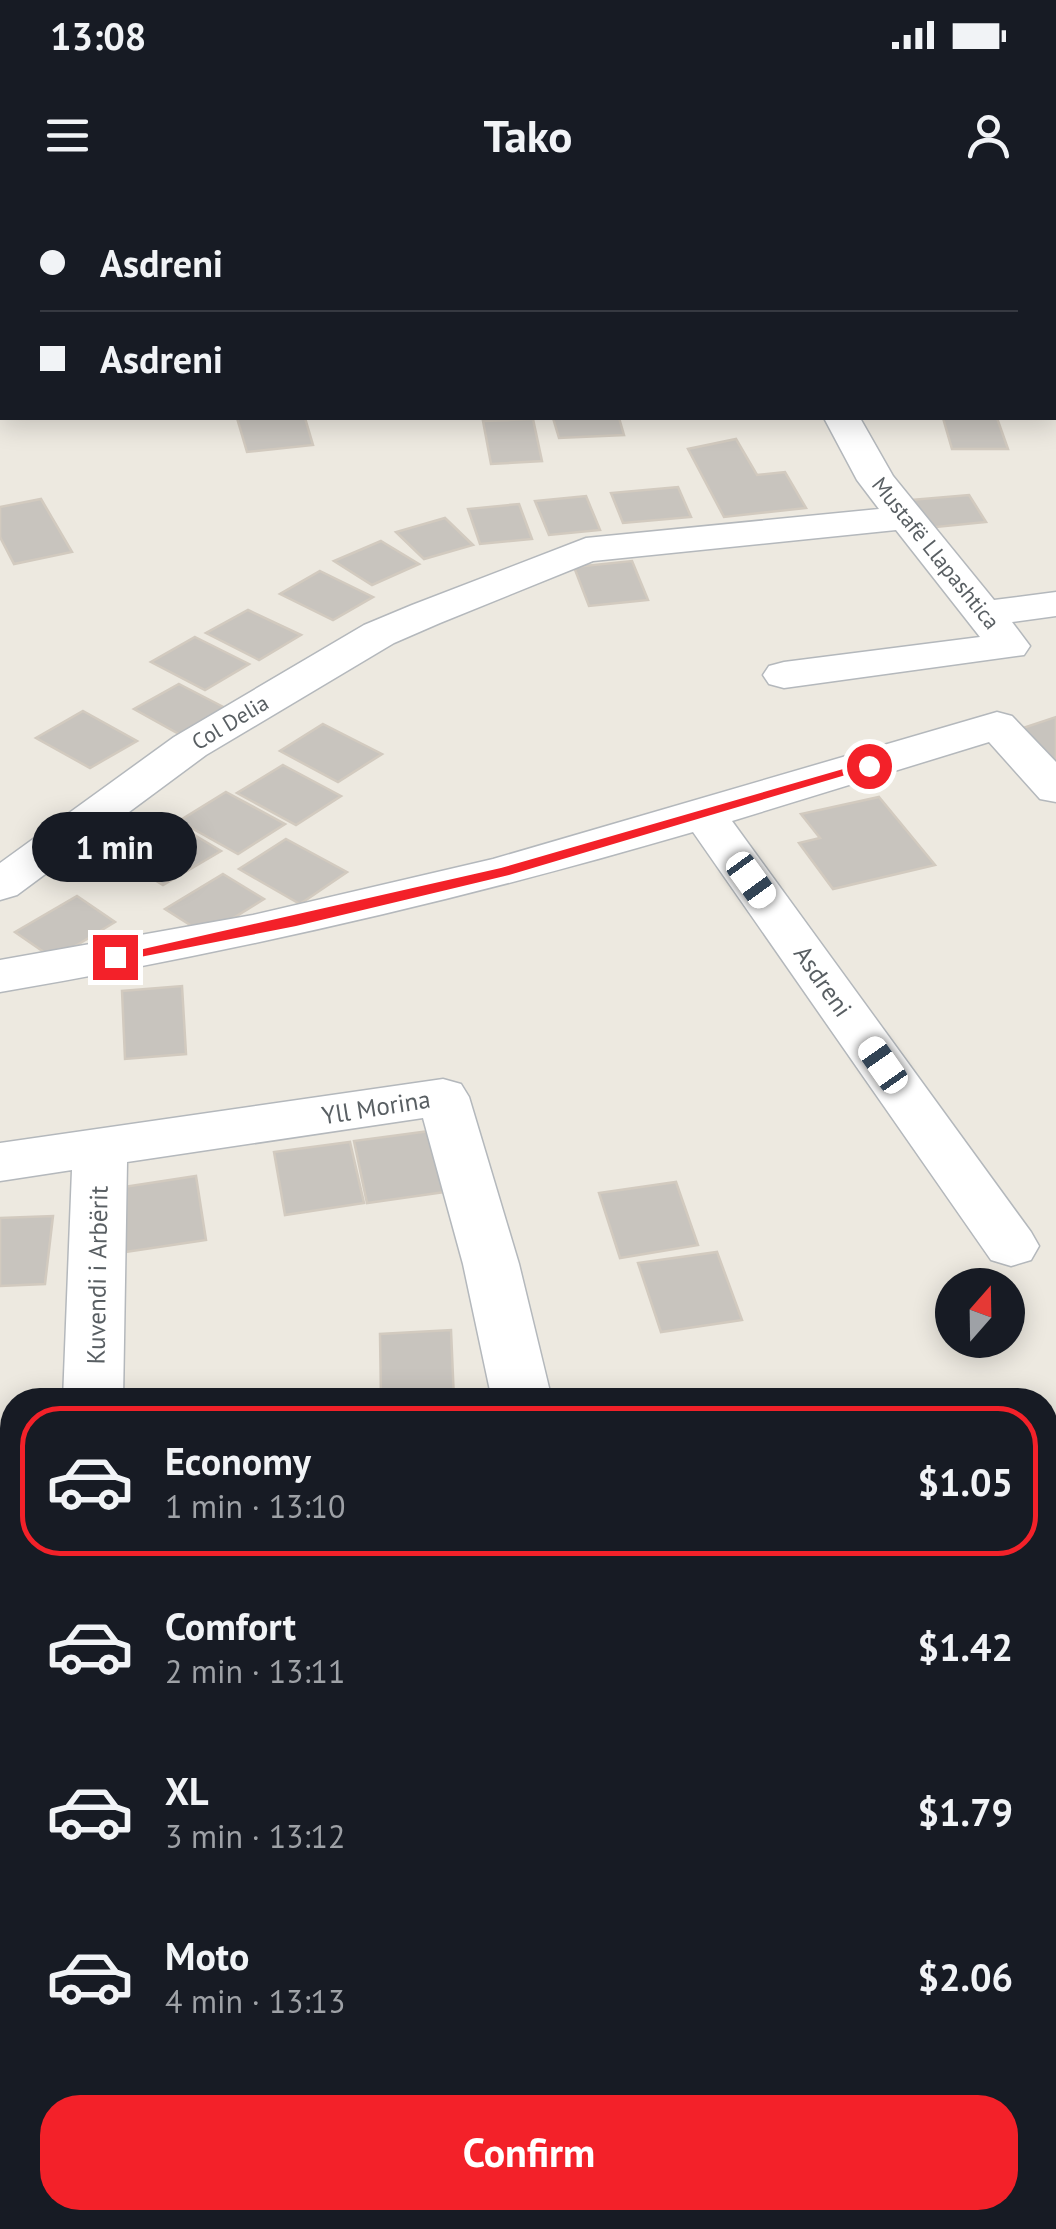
<!DOCTYPE html>
<html lang="en">
<head>
<meta charset="utf-8">
<style>
	:root { --surface:#171b24; --page:#20242c; --text:#f1f3f6; --muted:#9ea1a6; --line:#363941; --accent:#f32129 }
	body { margin:0; font-family:"PT Sans",sans-serif; background:var(--page); color:var(--text); height:100vh; display:flex; flex-direction:column; font-size:38px; white-space:nowrap }
	* { box-sizing:border-box; margin:0 }
	p { font-size:32px; color:var(--muted) }
	.icon { flex:none; width:55px; height:55px; fill:none; stroke:currentColor; stroke-width:2; stroke-linecap:round; stroke-linejoin:round }
	.map { position:relative; flex:1; overflow:hidden }
	.panel { position:absolute; left:0px; top:1188px; width:1058px; height:842px; display:flex; flex-direction:column; background:var(--surface); border-radius:40px 40px 0 0; box-shadow:0 5px 25px #0003 }
	.panel>* { flex:none }
	.top-card { position:absolute; left:0px; top:0px; width:1058px; height:220px; box-shadow:0 5px 25px #0003; display:grid; align-content:center; height:220px; padding:0 40px; background:var(--surface) }
	.needle { width:65px; rotate:20deg }
	.fabs { position:absolute; left:935px; top:1068px; display:grid; gap:20px }
	.fabs a { display:grid; place-items:center; width:90px; height:90px; border-radius:50%; background:var(--surface); box-shadow:0 5px 25px #0003; font-size:50px }
	.end { position:absolute; width:45px; height:45px; margin:-22px; border:12px solid #f32129; background:#fff; box-shadow:0 0 0 5px #fff }
	.from { border-radius:50% }
	.bubble { position:absolute; height:70px; border-radius:35px; background:var(--surface); box-shadow:0 5px 25px #0003; font-size:32px; font-weight:700; line-height:70px; text-align:center }
	.car { position:absolute; width:30px; height:60px; margin:-30px -15px; border-radius:12px; box-shadow:0 0 8px 2px #0007; background:linear-gradient(#fff 24%,#345 0 40%,#fff 0 76%,#345 0 86%,#fff 0) }
	.top-card b { display:flex; align-items:center; gap:35px; height:95px; font-size:38px }
	.top-card b+b { border-top:2px solid var(--line) }
	.top-card i { width:25px; height:25px; background:var(--text) }
	ul { padding:18px 0 0; list-style:none }
	li { display:flex; align-items:center; gap:30px; height:150px; margin:0 20px 15px; padding:0 20px; border:5px solid transparent; border-radius:40px }
	li div { flex:1 }
	li b { display:block; font-size:38px }
	li em { font-style:normal; font-weight:700 }
	li.selected { border-color:var(--accent) }
	li>.icon { width:90px; height:90px; stroke-width:1.5 }
	.button { display:flex; gap:20px; margin-top:auto; padding:20px 40px }
	.button a { flex:1; height:115px; border-radius:40px; background:var(--accent); color:#fff; font-size:40px; font-weight:700; line-height:115px; text-align:center }
	.status { display:flex; justify-content:space-between; align-items:center; height:70px; padding:0 50px; background:var(--surface); direction:ltr }
	.status svg { height:28px; fill:currentColor }
	header { display:flex; justify-content:space-between; align-items:center; height:130px; padding:0 40px; background:var(--surface); font-size:45px; font-weight:700 }
	.map>svg:first-child { display:block }
	.building { fill:#c8c4be; stroke:#d2cabf; stroke-width:2.5 }
	.lines { fill:none; stroke-linecap:round; stroke-linejoin:round }
	.service-casing { stroke:#b4b8bc; stroke-width:3 }
	.minor-casing { stroke:#b4b8bc; stroke-width:3 }
	.tertiary-casing { stroke:#b4b8bc; stroke-width:3 }
	.service { fill:#fff; fill-rule:evenodd }
	.minor { fill:#fff; fill-rule:evenodd }
	.tertiary { fill:#fff; fill-rule:evenodd }
	.route { fill:#f32129 }
	.labels { text-anchor:middle; dominant-baseline:central; stroke-width:8; stroke-linejoin:round; paint-order:stroke }
	.far-street-label { font-size:22px; fill:#595f63; stroke:#fff }
	.street-label { font-size:25px; fill:#595f63; stroke:#fff }
</style>
</head>
<body>
<div class="status"><b>13:08</b><svg viewBox="0 0 49 12"><path d="M0 12V9h3v3zM5 12V6h3v6zM10 12V3h3v9zM15 12V0h3v12zM26 1h20v11H26zM47 4h2v5h-2z"/></svg></div>
<header><svg class="icon" aria-label="menu" viewBox="0 0 24 24"><path d="M4 6h16M4 12h16M4 18h16"/></svg>Tako<svg class="icon" aria-label="person" viewBox="0 0 24 24"><circle cx="12" cy="8" r="4"/><path d="M4 21q1-7 8-7t8 7"/></svg></header>
<div class="map">
<svg width="1056" height="2029" viewBox="0 0 1056 2029">
	<rect width="100%" height="100%" fill="#ede9e0"/>
	<g class="building">
		<path d="M237 218H305L313 245 247 252Z"/>
		<path d="M553 218H619L624 235 559 238Z"/>
		<path d="M943 218H997L1008 249H952Z"/>
		<path d="M533 219 542 261 491 264 483 221Z"/>
		<path d="M736 239 757 275 785 272 806 308 724 317 688 249Z"/>
		<path d="M678 287 691 317 623 323 611 293Z"/>
		<path d="M969 295 986 322 926 328 910 300Z"/>
		<path d="M586 296 600 330 549 335 535 301Z"/>
		<path d="M41 299 72 352 14 364 0 337V307Z"/>
		<path d="M519 304 532 339 480 344 468 309Z"/>
		<path d="M445 318 473 345 424 359 396 332Z"/>
		<path d="M381 341 419 364 372 385 334 361Z"/>
		<path d="M632 361 648 400 589 406 574 367Z"/>
		<path d="M320 371 373 397 333 420 280 394Z"/>
		<path d="M248 410 301 435 259 460 206 433Z"/>
		<path d="M195 437 249 464 205 490 151 462Z"/>
		<path d="M179 484 233 512 188 539 134 509Z"/>
		<path d="M83 511 137 541 90 568 36 538Z"/>
		<path d="M1056 517V563L1011 532Z"/>
		<path d="M323 524 382 554 338 582 280 551Z"/>
		<path d="M283 565 341 596 296 625 237 593Z"/>
		<path d="M226 592 285 624 238 654 179 621Z"/>
		<path d="M879 597 935 665 833 689 799 643 820 638 801 614Z"/>
		<path d="M181 627 221 651 163 685 124 661Z"/>
		<path d="M286 639 347 672 300 704 239 669Z"/>
		<path d="M223 674 264 699 206 735 165 709Z"/>
		<path d="M77 696 115 722 54 759 15 732Z"/>
		<path d="M182 786 186 854 125 859 122 791Z"/>
		<path d="M430 931 445 992 367 1003 354 941Z"/>
		<path d="M350 942 364 1003 285 1015 274 952Z"/>
		<path d="M196 976 206 1040 125 1052 117 988Z"/>
		<path d="M676 982 698 1045 620 1058 599 993Z"/>
		<path d="M53 1016 45 1084 0 1086V1018Z"/>
		<path d="M717 1052 742 1120 661 1132 638 1063Z"/>
		<path d="M451 1130 454 1200H381L380 1134Z"/>
		<path d="M12 1831V1864L0 1854V1844Z"/>
		<path d="M104 2018H240L236 2029H99Z"/>
		<path d="M565 2018H707L705 2029H563Z"/>
		<path d="M871 2018H939L986 2029H870Z"/>
	</g>
	<g class="lines">
		<g class="service-casing">
			<g id="service">
				<path d="M335 0H353L354 2H336Z"/>
				<rect x="488" y="0" width="18" height="2"/>
			</g>
		</g>
		<g class="minor-casing">
			<g id="minor">
				<path d="M1006 0H1041L1043 2H1008Z"/>
				<path d="M824 218H860L893 276 994 400 1056 392V416L1012 422 1030 446 1024 455 784 488 769 484 763 475 769 466 784 462 980 437 896 330 593 361 440 423 394 443 206 555 17 695 0 700V663L174 537 364 425 412 405 586 338 879 309 857 280Z"/>
				<path d="M997 512 1012 516 1056 562V602L1040 599 989 542 732 621 1031 1032 1039 1046 1031 1060 1011 1066 991 1060 693 632C465 699 234 752 0 792V760L253 715 493 659Z"/>
				<path d="M443 879 461 884 469 897 519 1064 552 1200H492L463 1064 423 918 127 962 123 1200H63L72 970 0 981V943Z"/>
				<path d="M12 1722V1797L0 1802V1726Z"/>
				<path d="M499 2018H577L573 2029H495Z"/>
			</g>
		</g>
		<g class="tertiary-casing">
			<g id="tertiary">
				<rect x="1055" y="152" width="1" height="20"/>
				<rect x="0" y="180" width="2" height="22"/>
			</g>
		</g>
		<use href="#service" class="service"/>
		<use href="#minor" class="minor"/>
		<use href="#tertiary" class="tertiary"/>
	</g>
	<path class="route" d="M864 563 876 566 509 675 296 726 115 762 108 757 501 668Z"/>
	<g class="labels">
		<g class="far-street-label">
			<text transform="translate(936 353) rotate(51)">Mustafë Llapashtica</text>
			<text transform="translate(230 522) rotate(-31)">Col Delia</text>
		</g>
		<g class="street-label">
			<text transform="translate(823 781) rotate(55)">Asdreni</text>
			<text transform="translate(376 907) rotate(-9)">Yll Morina</text>
			<text transform="translate(97 1075) rotate(-89)">Kuvendi i Arbërit</text>
		</g>
	</g>
</svg>
<div class="fabs">
<a><svg class="needle" viewBox="-14 -14 28 28"><path d="M0-13l5 13h-10z" fill="#e53935"/><path d="M0 13l5-13h-10z" fill="#9ea1a6"/></svg></a>
</div>
<i class="end from" style="left:869px;top:566px"></i>
<i class="end" style="left:115px;top:757px"></i>
<div class="bubble" style="left:32px;top:612px;width:165px">1 min</div>
<i class="car" style="left:751px;top:680px;rotate:144deg"></i>
<i class="car" style="left:883px;top:865px;rotate:325deg"></i>
<div class="top-card">
<b><i class="from"></i>Asdreni</b>
<b><i></i>Asdreni</b>
</div>
<section class="panel">
<ul>
<li class="selected"><svg class="icon" aria-label="car" viewBox="0 0 24 24"><path d="M5 17H2v-5l4-1 3-4h7l3 4 3 1v5h-3M9 17h6M6 11h13"/><circle cx="7" cy="17" r="2"/><circle cx="17" cy="17" r="2"/></svg><div><b>Economy</b><p>1 min · 13:10</p></div><em>$1.05</em></li>
<li><svg class="icon" aria-label="car" viewBox="0 0 24 24"><path d="M5 17H2v-5l4-1 3-4h7l3 4 3 1v5h-3M9 17h6M6 11h13"/><circle cx="7" cy="17" r="2"/><circle cx="17" cy="17" r="2"/></svg><div><b>Comfort</b><p>2 min · 13:11</p></div><em>$1.42</em></li>
<li><svg class="icon" aria-label="car" viewBox="0 0 24 24"><path d="M5 17H2v-5l4-1 3-4h7l3 4 3 1v5h-3M9 17h6M6 11h13"/><circle cx="7" cy="17" r="2"/><circle cx="17" cy="17" r="2"/></svg><div><b>XL</b><p>3 min · 13:12</p></div><em>$1.79</em></li>
<li><svg class="icon" aria-label="car" viewBox="0 0 24 24"><path d="M5 17H2v-5l4-1 3-4h7l3 4 3 1v5h-3M9 17h6M6 11h13"/><circle cx="7" cy="17" r="2"/><circle cx="17" cy="17" r="2"/></svg><div><b>Moto</b><p>4 min · 13:13</p></div><em>$2.06</em></li>
</ul>
<div class="button"><a>Confirm</a></div>
</section>
</div>
</body>
</html>
